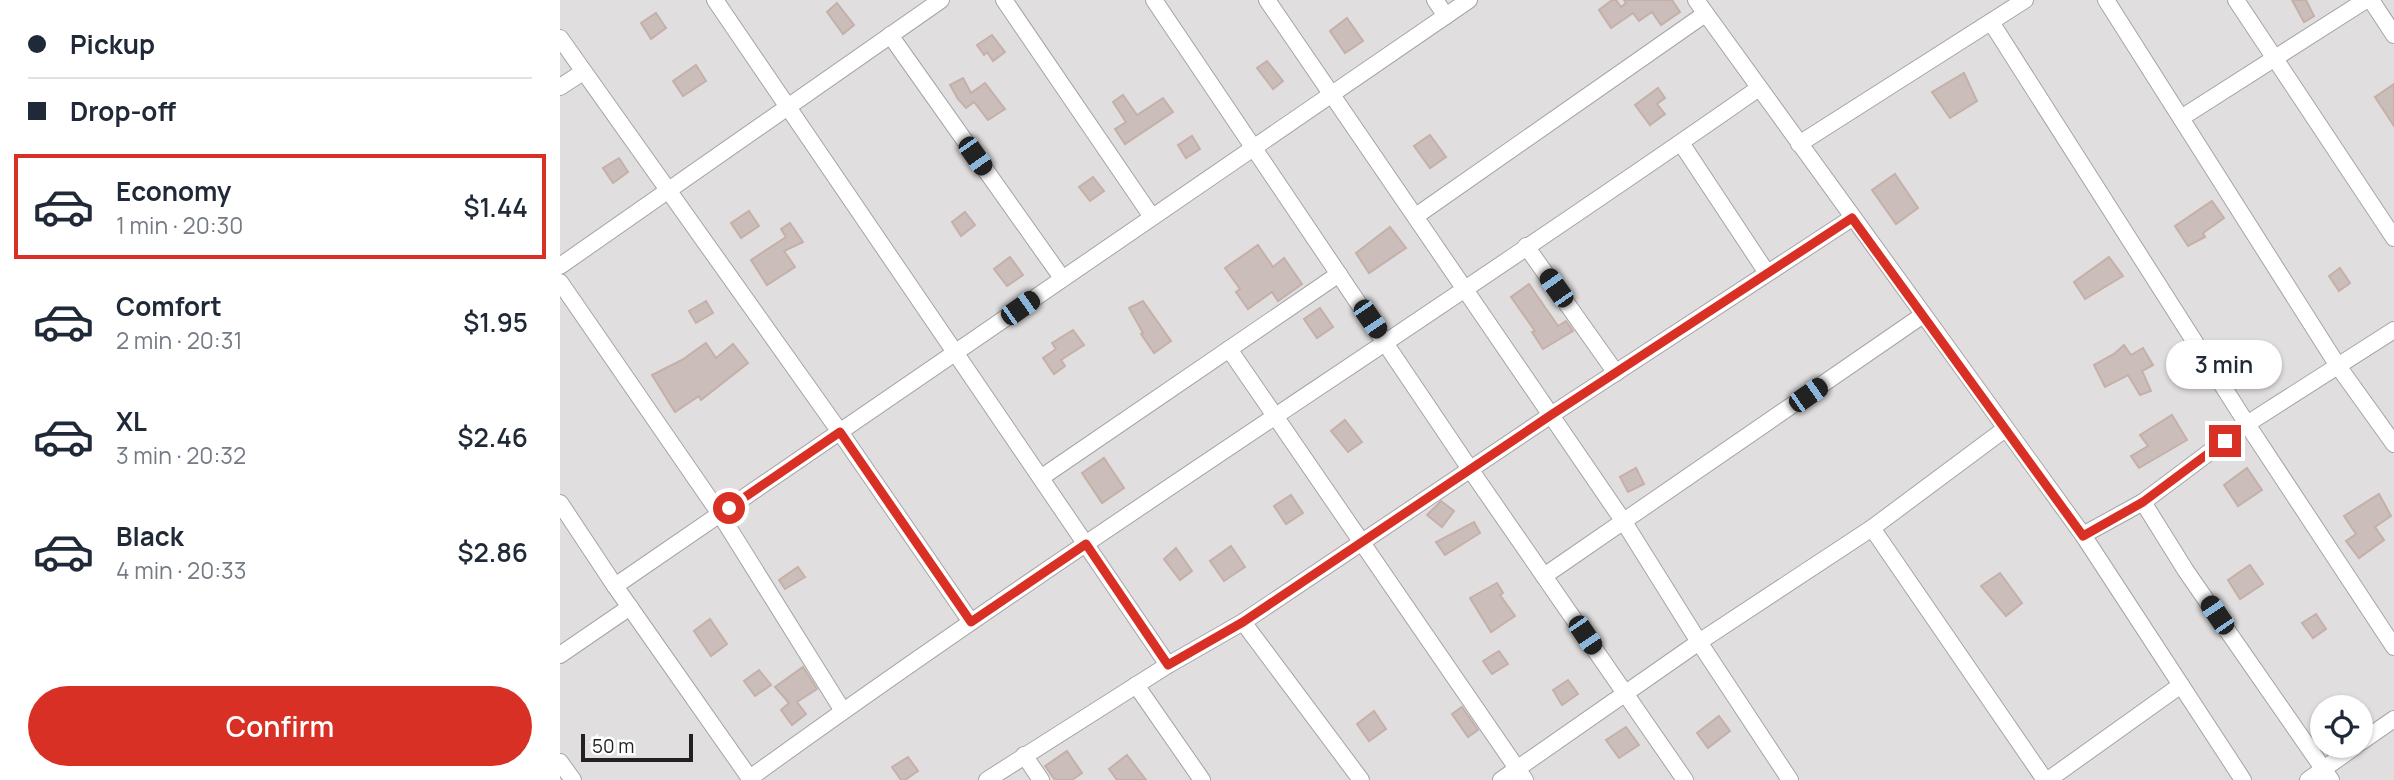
<!DOCTYPE html>
<html lang="en">
<head>
<meta charset="utf-8">
<style>
	:root { --surface:#fff; --page:#f2f2f3; --text:#1f2937; --muted:#747a83; --line:#e0e1e3; --accent:#d93025 }
	body { margin:0; font-family:Manrope,sans-serif; background:var(--page); color:var(--text); height:100vh; display:flex; flex-direction:column; font-size:26px; white-space:nowrap }
	* { box-sizing:border-box; margin:0 }
	p { font-size:23px; color:var(--muted) }
	.icon { flex:none; width:38px; height:38px; fill:none; stroke:currentColor; stroke-width:2; stroke-linecap:round; stroke-linejoin:round }
	.map { position:relative; flex:1; overflow:hidden }
	.drawer { display:flex; flex-direction:column; background:var(--surface); width:560px }
	.drawer>* { flex:none }
	.top-card { display:grid; align-content:center; height:154px; padding:0 28px; background:var(--surface) }
	.controls { position:absolute; left:1750px; top:695px; display:grid; gap:14px }
	.controls a { display:grid; place-items:center; width:63px; height:63px; border-radius:50%; background:var(--surface); box-shadow:0 2px 5px #0004; font-size:35px }
	.scale { position:absolute; left:21px; bottom:18px; width:112px; box-sizing:border-box; padding-left:7px; border:4px solid #212121; border-top:0; font-size:19px; line-height:24px; white-space:nowrap; color:#212121; -webkit-text-stroke:5px #fff; paint-order:stroke }
	.end { position:absolute; width:32px; height:32px; margin:-16px; border:9px solid #d93025; background:#fff; box-shadow:0 0 0 4px #fff }
	.from { border-radius:50% }
	.bubble { position:absolute; height:49px; border-radius:24px; background:var(--surface); box-shadow:0 2px 5px #0004; font-size:23px; font-weight:600; line-height:49px; text-align:center }
	.car { position:absolute; width:21px; height:42px; margin:-21px -10px; border-radius:9px; box-shadow:0 0 5px 2px #0007; background:linear-gradient(#222 24%,#8ab4d8 0 40%,#222 0 76%,#8ab4d8 0 86%,#222 0) }
	.top-card b { display:flex; align-items:center; gap:24px; height:66px; font-size:26px }
	.top-card b+b { border-top:2px solid var(--line) }
	.top-card i { width:18px; height:18px; background:var(--text) }
	ul { padding:0; list-style:none }
	li { display:flex; align-items:center; gap:21px; height:105px; margin:0 14px 10px; padding:0 14px; border:4px solid transparent; border-radius:0px }
	li div { flex:1 }
	li b { display:block; font-size:26px }
	li em { font-style:normal; font-weight:600 }
	li.active { border-color:var(--accent) }
	li>.icon { width:63px; height:63px; stroke-width:1.5 }
	.primary-button { display:flex; gap:14px; margin-top:auto; padding:14px 28px }
	.primary-button a { flex:1; height:80px; border-radius:42px; background:var(--accent); color:#fff; font-size:28px; font-weight:600; line-height:80px; text-align:center }
	main { display:flex; flex:1; min-height:0 }
	.map>svg:first-child { display:block }
	.residential { fill:#e0dedf; fill-rule:evenodd }
	.building { fill:#cbbeba; stroke:#c5b0a9; stroke-width:2 }
	.lines { fill:none; stroke-linecap:round; stroke-linejoin:round }
	.street-casing { stroke:#a5a5a5; stroke-width:18 }
	.street { stroke:#fff; stroke-width:16 }
	.route { stroke:#d93025; stroke-width:9 }
</style>
</head>
<body>
<main>
<section class="drawer">
<div class="top-card">
<b><i class="from"></i>Pickup</b>
<b><i></i>Drop-off</b>
</div>
<ul>
<li class="active"><svg class="icon" aria-label="car" viewBox="0 0 24 24"><path d="M5 17H2v-5l4-1 3-4h7l3 4 3 1v5h-3M9 17h6M6 11h13"/><circle cx="7" cy="17" r="2"/><circle cx="17" cy="17" r="2"/></svg><div><b>Economy</b><p>1 min · 20:30</p></div><em>$1.44</em></li>
<li><svg class="icon" aria-label="car" viewBox="0 0 24 24"><path d="M5 17H2v-5l4-1 3-4h7l3 4 3 1v5h-3M9 17h6M6 11h13"/><circle cx="7" cy="17" r="2"/><circle cx="17" cy="17" r="2"/></svg><div><b>Comfort</b><p>2 min · 20:31</p></div><em>$1.95</em></li>
<li><svg class="icon" aria-label="car" viewBox="0 0 24 24"><path d="M5 17H2v-5l4-1 3-4h7l3 4 3 1v5h-3M9 17h6M6 11h13"/><circle cx="7" cy="17" r="2"/><circle cx="17" cy="17" r="2"/></svg><div><b>XL</b><p>3 min · 20:32</p></div><em>$2.46</em></li>
<li><svg class="icon" aria-label="car" viewBox="0 0 24 24"><path d="M5 17H2v-5l4-1 3-4h7l3 4 3 1v5h-3M9 17h6M6 11h13"/><circle cx="7" cy="17" r="2"/><circle cx="17" cy="17" r="2"/></svg><div><b>Black</b><p>4 min · 20:33</p></div><em>$2.86</em></li>
</ul>
<div class="primary-button"><a>Confirm</a></div>
</section>
<div class="map">
<svg width="1834" height="780" viewBox="0 0 1834 780">
	<rect width="100%" height="100%" fill="#f2ede8"/>
	<path class="residential" d="M0 0H1834V780H0ZM1762 707H1801V746H1762Z"/>
	<g class="building">
		<path d="M1052 0H1056L1061 7 1066 3 1064 0H1112L1120 12 1101 25 1092 12 1079 21 1073 13 1051 28 1039 10Z"/>
		<path d="M1732 0H1746L1754 16 1744 22Z"/>
		<path d="M277 3 294 25 283 34 267 12Z"/>
		<path d="M96 13 106 28 91 39 81 23Z"/>
		<path d="M787 18 803 41 785 53 770 31Z"/>
		<path d="M432 35 445 52 433 61 427 52 424 55 417 45Z"/>
		<path d="M707 61 723 81 713 89 697 68Z"/>
		<path d="M136 65 146 81 123 96 113 81Z"/>
		<path d="M1404 73 1417 101 1390 118 1372 92Z"/>
		<path d="M403 78 411 93 425 83 445 109 428 120 414 102 406 108 398 99 390 85Z"/>
		<path d="M1834 84V126L1815 97Z"/>
		<path d="M1098 88 1105 98 1097 104 1105 114 1090 125 1075 105Z"/>
		<path d="M563 95 577 115 603 98 613 112 565 144 555 129 566 122 553 102Z"/>
		<path d="M870 135 886 157 870 168 854 146Z"/>
		<path d="M632 136 640 149 626 158 618 145Z"/>
		<path d="M59 158 68 172 53 183 43 168Z"/>
		<path d="M1335 174 1358 208 1336 224 1312 190Z"/>
		<path d="M533 177 544 191 530 201 519 187Z"/>
		<path d="M1652 201 1664 218 1643 233 1645 237 1628 246 1615 226Z"/>
		<path d="M189 211 199 226 181 238 171 223Z"/>
		<path d="M405 212 415 225 401 236 392 222Z"/>
		<path d="M230 223 243 242 224 251 235 267 207 285 191 260 226 237 221 229Z"/>
		<path d="M830 227 846 248 809 273 796 253Z"/>
		<path d="M698 245 713 267 724 258 742 284 718 301 712 292 688 309 676 292 680 289 665 268Z"/>
		<path d="M450 257 463 275 447 286 434 269Z"/>
		<path d="M1549 257 1563 276 1525 299 1514 282Z"/>
		<path d="M1780 268 1790 283 1779 291 1769 276Z"/>
		<path d="M969 284 998 326 1006 321 1013 331 983 349 972 332 975 331 951 297Z"/>
		<path d="M146 301 153 313 136 323 129 311Z"/>
		<path d="M583 301 611 341 594 353 581 334 583 333 569 308Z"/>
		<path d="M760 308 773 327 757 338 744 319Z"/>
		<path d="M513 330 524 345 501 360 505 366 494 374 483 358 496 349 492 343Z"/>
		<path d="M146 343 156 358 173 344 188 363 141 400 139 396 115 412 92 375 122 360Z"/>
		<path d="M1564 345 1571 355 1583 348 1593 365 1582 371 1591 391 1580 395 1568 375 1545 387 1534 365 1554 354Z"/>
		<path d="M1612 415 1627 440 1579 468 1571 456 1588 446 1580 435Z"/>
		<path d="M785 420 802 442 788 452 771 431Z"/>
		<path d="M544 458 564 488 542 503 522 473Z"/>
		<path d="M1076 468 1084 484 1068 492 1060 477Z"/>
		<path d="M1687 468 1702 490 1678 506 1664 485Z"/>
		<path d="M1819 494 1831 516 1815 527 1824 540 1799 558 1786 541 1796 534 1784 516Z"/>
		<path d="M731 495 743 513 726 524 714 506Z"/>
		<path d="M881 501 894 511 882 527 867 515Z"/>
		<path d="M914 522 920 533 885 555 876 542Z"/>
		<path d="M671 546 685 567 664 581 650 561Z"/>
		<path d="M616 548 632 571 620 580 604 559Z"/>
		<path d="M1690 565 1703 584 1680 599 1668 580Z"/>
		<path d="M238 567 245 577 225 589 219 580Z"/>
		<path d="M1440 573 1462 603 1446 616 1421 586Z"/>
		<path d="M937 583 943 593 940 595 955 616 931 632 910 598Z"/>
		<path d="M1756 614 1766 629 1753 638 1742 623Z"/>
		<path d="M150 619 167 644 151 656 134 631Z"/>
		<path d="M939 651 948 664 932 674 923 661Z"/>
		<path d="M243 667 257 689 237 702 246 714 232 725 221 710 229 703 215 687Z"/>
		<path d="M199 670 211 685 195 696 184 681Z"/>
		<path d="M1008 680 1018 694 1002 705 993 690Z"/>
		<path d="M902 707 918 730 908 737 892 714Z"/>
		<path d="M814 711 826 729 809 741 797 724Z"/>
		<path d="M1159 716 1170 731 1148 748 1137 733Z"/>
		<path d="M1066 727 1079 745 1059 758 1046 740Z"/>
		<path d="M507 751 522 773 512 780H495L485 766Z"/>
		<path d="M567 755 586 780H557L549 769Z"/>
		<path d="M348 757 358 771 345 780H341L332 767Z"/>
	</g>
	<g class="lines">
		<g class="street-casing">
			<g id="street">
				<path d="M155 0 608 665"/>
				<path d="M444 0 592 217"/>
				<path d="M594 0 910 469 1125 780"/>
				<path d="M707 0 1064 522 1139 642 1230 780"/>
				<path d="M875 0 886 16"/>
				<path d="M1136 0 1523 535 1683 780"/>
				<path d="M1546 0 1778 366 1834 444"/>
				<path d="M1676 0 1834 238"/>
				<path d="M1811 0 1834 35"/>
				<path d="M1431 22 1687 424 1834 647"/>
				<path d="M330 35 502 278"/>
				<path d="M0 38 280 432 411 622"/>
				<path d="M0 87 23 72"/>
				<path d="M1621 118 1806 0"/>
				<path d="M1121 143 1207 273"/>
				<path d="M1239 144 1465 0"/>
				<path d="M856 216 1145 14"/>
				<path d="M966 246 1056 373"/>
				<path d="M0 266 381 0"/>
				<path d="M0 282 160 514 283 711"/>
				<path d="M669 349 965 780"/>
				<path d="M482 477 779 274"/>
				<path d="M0 503 55 586 191 780"/>
				<path d="M1312 528 1485 780"/>
				<path d="M1523 535 1583 502"/>
				<path d="M984 576 1363 315"/>
				<path d="M55 586 909 0"/>
				<path d="M683 622 801 780"/>
				<path d="M0 655 70 607"/>
				<path d="M576 685 642 780"/>
				<path d="M1801 742 1834 719"/>
				<path d="M464 755 481 780"/>
				<path d="M0 762 13 780"/>
				<path d="M190 778C520 539 865 322 1199 88"/>
				<path d="M427 780 608 665 683 622 991 415 1292 218"/>
				<path d="M941 780 1139 642 1312 528 1445 429"/>
				<path d="M1488 780 1621 685"/>
				<path d="M1748 780 1796 746"/>
				<path d="M1771 780 1626 571 1583 502 1687 424 1834 330"/>
			</g>
		</g>
		<use href="#street" class="street"/>
	</g>
	<g class="lines">
		<path class="route" d="M169 508 280 432 411 622 526 544 608 665 683 622 991 415 1292 218 1523 536 1583 502 1665 441"/>
	</g>
</svg>
<div class="controls">
<a><svg class="icon" aria-label="locate" viewBox="0 0 24 24"><circle cx="12" cy="12" r="6"/><path d="M12 2v4M12 18v4M2 12h4M18 12h4"/></svg></a>
</div>
<div class="scale">50 m</div>
<i class="end from" style="left:169px;top:508px"></i>
<i class="end" style="left:1665px;top:441px"></i>
<div class="bubble" style="left:1606px;top:340px;width:116px">3 min</div>
<i class="car" style="left:415px;top:156px;rotate:145deg"></i>
<i class="car" style="left:996px;top:288px;rotate:325deg"></i>
<i class="car" style="left:460px;top:308px;rotate:55deg"></i>
<i class="car" style="left:810px;top:319px;rotate:146deg"></i>
<i class="car" style="left:1248px;top:395px;rotate:55deg"></i>
<i class="car" style="left:1657px;top:615px;rotate:326deg"></i>
<i class="car" style="left:1025px;top:635px;rotate:146deg"></i>
</div>
</main>
</body>
</html>
